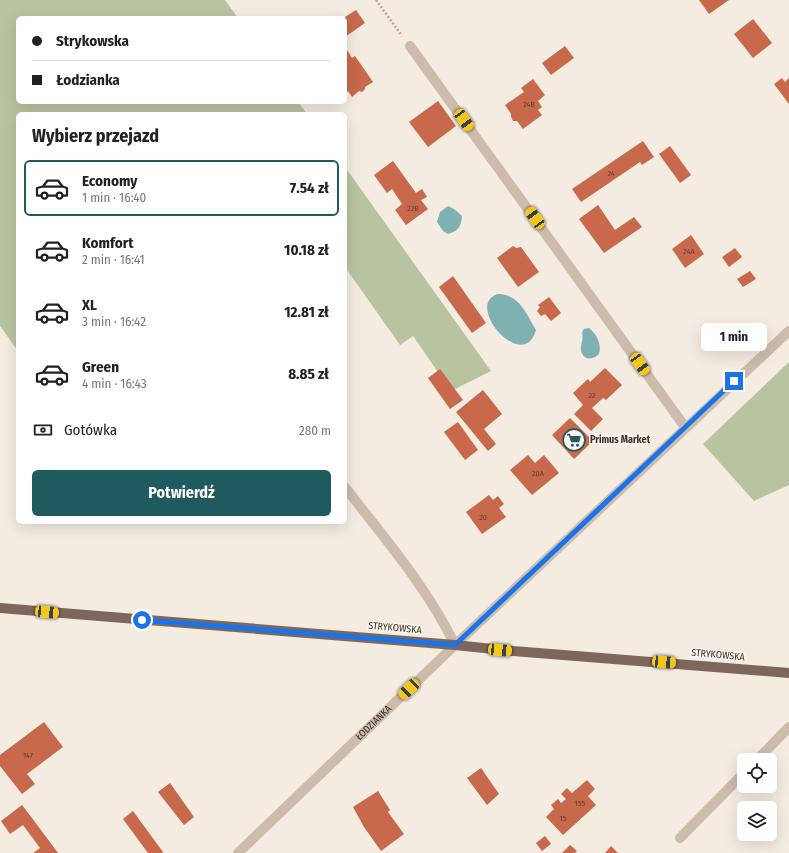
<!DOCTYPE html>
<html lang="pl">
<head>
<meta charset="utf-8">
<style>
	:root { --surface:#fff; --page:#f2f2f2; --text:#202124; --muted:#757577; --line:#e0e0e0; --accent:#1f5a5e }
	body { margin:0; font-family:"Fira Sans Condensed",sans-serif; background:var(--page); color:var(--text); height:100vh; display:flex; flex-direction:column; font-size:15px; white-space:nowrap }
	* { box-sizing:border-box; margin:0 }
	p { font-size:13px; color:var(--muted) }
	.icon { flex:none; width:22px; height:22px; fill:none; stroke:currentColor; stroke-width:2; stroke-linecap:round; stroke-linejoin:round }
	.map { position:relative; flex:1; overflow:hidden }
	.details { position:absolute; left:16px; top:112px; width:331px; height:412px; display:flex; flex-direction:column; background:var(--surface); border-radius:6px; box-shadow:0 4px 16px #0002 }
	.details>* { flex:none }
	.hud { position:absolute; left:16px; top:16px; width:331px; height:88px; border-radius:6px; box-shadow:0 4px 16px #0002; display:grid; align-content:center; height:88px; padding:0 16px; background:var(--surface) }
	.controls { position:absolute; left:737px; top:753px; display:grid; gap:8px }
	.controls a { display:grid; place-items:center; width:40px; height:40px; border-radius:6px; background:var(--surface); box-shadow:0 4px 16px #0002; font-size:20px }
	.end { position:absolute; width:18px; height:18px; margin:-9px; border:5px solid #1a73e8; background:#fff; box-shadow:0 0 0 2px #fff }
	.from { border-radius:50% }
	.bubble { position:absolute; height:28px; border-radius:6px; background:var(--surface); box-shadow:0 4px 16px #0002; font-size:13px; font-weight:700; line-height:28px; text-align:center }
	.car { position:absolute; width:12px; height:24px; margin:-12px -6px; border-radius:5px; box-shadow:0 0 3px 1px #0007; background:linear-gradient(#f5c518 24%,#345 0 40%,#f5c518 0 76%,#345 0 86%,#f5c518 0) }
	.hud b { display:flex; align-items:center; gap:14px; height:38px; font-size:15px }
	.hud b+b { border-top:1px solid var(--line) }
	.hud i { width:10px; height:10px; background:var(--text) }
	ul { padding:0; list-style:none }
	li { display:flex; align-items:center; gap:12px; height:56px; margin:0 8px 6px; padding:0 8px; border:2px solid transparent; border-radius:6px }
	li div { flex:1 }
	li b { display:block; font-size:15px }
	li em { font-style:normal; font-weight:700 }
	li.active { border-color:var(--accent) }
	li>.icon { width:36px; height:36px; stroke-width:1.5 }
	h2 { padding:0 16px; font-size:18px; line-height:48px }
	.pay { display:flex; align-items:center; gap:10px; height:44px; padding:0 16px; font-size:15px }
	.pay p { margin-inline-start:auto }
	.cta { display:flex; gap:8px; margin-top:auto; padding:8px 16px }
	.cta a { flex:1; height:46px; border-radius:6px; background:var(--accent); color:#fff; font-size:16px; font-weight:700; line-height:46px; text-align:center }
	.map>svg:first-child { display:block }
	.green { fill:#b8c4a0 }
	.water { fill:#7fb0b2 }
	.building { fill:#c8694b }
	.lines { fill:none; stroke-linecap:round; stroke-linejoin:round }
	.path { stroke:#b9a596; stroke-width:2.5; stroke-dasharray:2 2; stroke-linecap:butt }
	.minor { stroke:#cdbbac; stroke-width:10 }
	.major { stroke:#7d675c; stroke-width:10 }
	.route { stroke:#1a73e8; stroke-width:5 }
	.labels { text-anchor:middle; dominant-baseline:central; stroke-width:3; stroke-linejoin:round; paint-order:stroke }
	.number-label { font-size:8px; fill:#5e3e33 }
	.poi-label { font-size:10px; font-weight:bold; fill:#3b302b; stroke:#fbf5ee; text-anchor:start }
	.street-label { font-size:10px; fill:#3b302b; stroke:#fbf5ee }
</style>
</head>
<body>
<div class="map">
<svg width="789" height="853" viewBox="0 0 789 853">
	<rect width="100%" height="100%" fill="#f4ebe1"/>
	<g class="green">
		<path d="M0 0H225L238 18H18V102H298L307 114H18V351L0 326Z"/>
		<path d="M345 167 491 371 451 391 413 336 400 345 345 267Z"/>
		<path d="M789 362V485L754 501 703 444Z"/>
	</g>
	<g class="water">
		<path d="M448 206 454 209 462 216C461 227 458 231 448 234L443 231 437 222 440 212Z"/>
		<path d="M498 294C519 294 527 315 536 330 523 375 463 304 498 294Z"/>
		<path d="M589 328C597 334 602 345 599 354 593 360 584 361 581 351 580 344 584 340 582 332L584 329Z"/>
	</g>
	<g class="building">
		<path d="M699 0H729L709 14Z"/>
		<path d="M356 10 365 23 345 37V17Z"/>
		<path d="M753 19 772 43 753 58 734 34Z"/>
		<path d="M565 46 574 58 551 75 542 63Z"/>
		<path d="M347 50 352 58 355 56 373 82 365 87V89L362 92 359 91 352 97 348 91 346 92 345 91V51Z"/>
		<path d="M782 78 785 82 789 78V104L774 84Z"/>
		<path d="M533 79 545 95 538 101 542 107 538 110 542 115 523 129 517 121H513L511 117V114L505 105 524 92 521 88Z"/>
		<path d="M438 101 456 126 428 147 409 122Z"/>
		<path d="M643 141 654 157 642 165 640 162 581 202 572 189Z"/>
		<path d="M670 146 691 175 680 183 659 154Z"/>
		<path d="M393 161 416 193 422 189 427 197 421 200 428 209 406 225 395 210 402 204 392 189 387 193 374 175Z"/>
		<path d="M598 205 615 230 634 217 642 227 604 253 579 219Z"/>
		<path d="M691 235 704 254 685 268 672 249Z"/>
		<path d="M513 246 516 248 521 247 539 272 518 287 497 258Z"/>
		<path d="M735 248 742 257 729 267 722 257Z"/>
		<path d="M750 271 756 279 743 287 737 279Z"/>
		<path d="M453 276 486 323 472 333 439 287Z"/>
		<path d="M549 297 561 313 551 321 545 314 541 316 537 311 540 307 538 305Z"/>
		<path d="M605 368 622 385 606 400 603 398 592 408 603 419 591 431 574 414 583 405 573 393 588 379 590 382Z"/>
		<path d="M440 369 463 400 450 409 428 378Z"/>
		<path d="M483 390 502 414 484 429 496 444 488 451 456 412Z"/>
		<path d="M570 418 593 441 574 459 552 435Z"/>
		<path d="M458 422 478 450 465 460 444 432Z"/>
		<path d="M528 455 535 463 544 455 559 473 532 495 510 470Z"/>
		<path d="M489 495 493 500 498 496 504 504 499 508 506 517 482 534 466 512Z"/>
		<path d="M44 722 63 747 27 774 35 784 22 794 0 766V755Z"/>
		<path d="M481 768 499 794 487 805 467 778Z"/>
		<path d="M587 780 595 789 588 796 596 805 563 835 546 817 554 809 551 805 558 799 561 803 566 799 561 794 567 788 572 793Z"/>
		<path d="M170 783 194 817 184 825 158 792Z"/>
		<path d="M378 791 390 810 388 812 404 834 381 851 364 827 353 807Z"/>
		<path d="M22 805 32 818 58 853H33L40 848 23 825 10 834 1 821Z"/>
		<path d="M133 811 163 852 162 853H148L123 819Z"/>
		<path d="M545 836 551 844 542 851 536 843Z"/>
		<path d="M570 845 577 851 575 853H562Z"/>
		<path d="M611 846 618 853H605Z"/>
	</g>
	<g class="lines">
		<path class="path" d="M376 0 402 36"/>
		<g class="minor">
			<path d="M410 46 685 427"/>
			<path d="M345 487C384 538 427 587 455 645"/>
			<path d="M757 760 789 727"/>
			<path d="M680 838 744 773"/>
			<path id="s1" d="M238 853 455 645 789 331"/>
		</g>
		<path class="major" d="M0 608 455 645 513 651 789 673"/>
	</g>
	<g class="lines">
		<path class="route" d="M142 620 455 645 734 381"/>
	</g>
	<defs>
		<g id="supermarket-ring" transform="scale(1.15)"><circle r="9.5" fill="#fbf5ee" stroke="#1f5a5e" stroke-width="1.5"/><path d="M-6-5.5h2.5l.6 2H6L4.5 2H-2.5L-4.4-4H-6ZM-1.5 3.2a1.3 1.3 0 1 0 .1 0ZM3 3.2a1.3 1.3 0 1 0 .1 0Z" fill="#1f5a5e"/></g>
	</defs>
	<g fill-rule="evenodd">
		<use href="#supermarket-ring" x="574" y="440"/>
	</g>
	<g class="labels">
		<g class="number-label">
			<text x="529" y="104">24B</text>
			<text x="611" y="173">24</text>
			<text x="413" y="208">22B</text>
			<text x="689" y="251">24A</text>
			<text x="592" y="395">22</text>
			<text x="538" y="473">20A</text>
			<text x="483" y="517">20</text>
			<text x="28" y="755">147</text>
			<text x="580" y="803">155</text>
			<text x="563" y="818">15</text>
		</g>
		<g class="poi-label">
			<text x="590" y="440">Primus Market</text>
		</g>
		<g class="street-label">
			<text transform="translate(395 628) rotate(5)">STRYKOWSKA</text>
			<text transform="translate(718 655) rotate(5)">STRYKOWSKA</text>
			<text stroke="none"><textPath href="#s1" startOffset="188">ŁODZIANKA</textPath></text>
		</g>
	</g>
</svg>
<div class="controls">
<a><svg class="icon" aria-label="locate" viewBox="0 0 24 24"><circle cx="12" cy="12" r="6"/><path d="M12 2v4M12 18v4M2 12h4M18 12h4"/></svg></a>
<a><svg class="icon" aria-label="layers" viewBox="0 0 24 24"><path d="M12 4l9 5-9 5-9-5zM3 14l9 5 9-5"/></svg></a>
</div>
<i class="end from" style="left:142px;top:620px"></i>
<i class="end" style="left:734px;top:381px"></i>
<div class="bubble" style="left:701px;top:323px;width:66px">1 min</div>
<i class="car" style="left:464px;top:120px;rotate:144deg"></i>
<i class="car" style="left:535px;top:218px;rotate:325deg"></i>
<i class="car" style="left:640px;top:364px;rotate:144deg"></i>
<i class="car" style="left:47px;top:612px;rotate:95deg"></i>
<i class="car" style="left:500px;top:650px;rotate:95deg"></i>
<i class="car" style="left:664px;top:662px;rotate:94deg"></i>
<i class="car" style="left:409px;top:689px;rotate:226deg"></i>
<div class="hud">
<b><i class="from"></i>Strykowska</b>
<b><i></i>Łodzianka</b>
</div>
<section class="details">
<h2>Wybierz przejazd</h2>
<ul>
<li class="active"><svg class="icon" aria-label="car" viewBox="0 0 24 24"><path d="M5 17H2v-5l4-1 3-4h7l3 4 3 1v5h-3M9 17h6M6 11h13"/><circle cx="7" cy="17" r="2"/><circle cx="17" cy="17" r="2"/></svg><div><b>Economy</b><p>1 min · 16:40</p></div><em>7.54 zł</em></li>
<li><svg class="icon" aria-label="car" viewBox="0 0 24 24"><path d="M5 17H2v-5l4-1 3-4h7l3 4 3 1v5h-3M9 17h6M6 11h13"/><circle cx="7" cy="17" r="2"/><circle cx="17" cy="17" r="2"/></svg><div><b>Komfort</b><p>2 min · 16:41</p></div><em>10.18 zł</em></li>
<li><svg class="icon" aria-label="car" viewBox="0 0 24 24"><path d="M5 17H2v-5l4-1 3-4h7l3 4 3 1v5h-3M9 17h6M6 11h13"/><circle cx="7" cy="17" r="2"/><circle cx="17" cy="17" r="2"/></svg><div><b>XL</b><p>3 min · 16:42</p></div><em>12.81 zł</em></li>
<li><svg class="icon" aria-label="car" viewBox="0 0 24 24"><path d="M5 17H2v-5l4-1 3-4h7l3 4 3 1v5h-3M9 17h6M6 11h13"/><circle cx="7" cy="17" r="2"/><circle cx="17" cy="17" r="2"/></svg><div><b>Green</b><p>4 min · 16:43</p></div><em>8.85 zł</em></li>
</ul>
<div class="pay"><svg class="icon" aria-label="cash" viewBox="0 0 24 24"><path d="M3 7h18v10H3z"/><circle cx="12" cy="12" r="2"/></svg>Gotówka<p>280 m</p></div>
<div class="cta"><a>Potwierdź</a></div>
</section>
</div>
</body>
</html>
